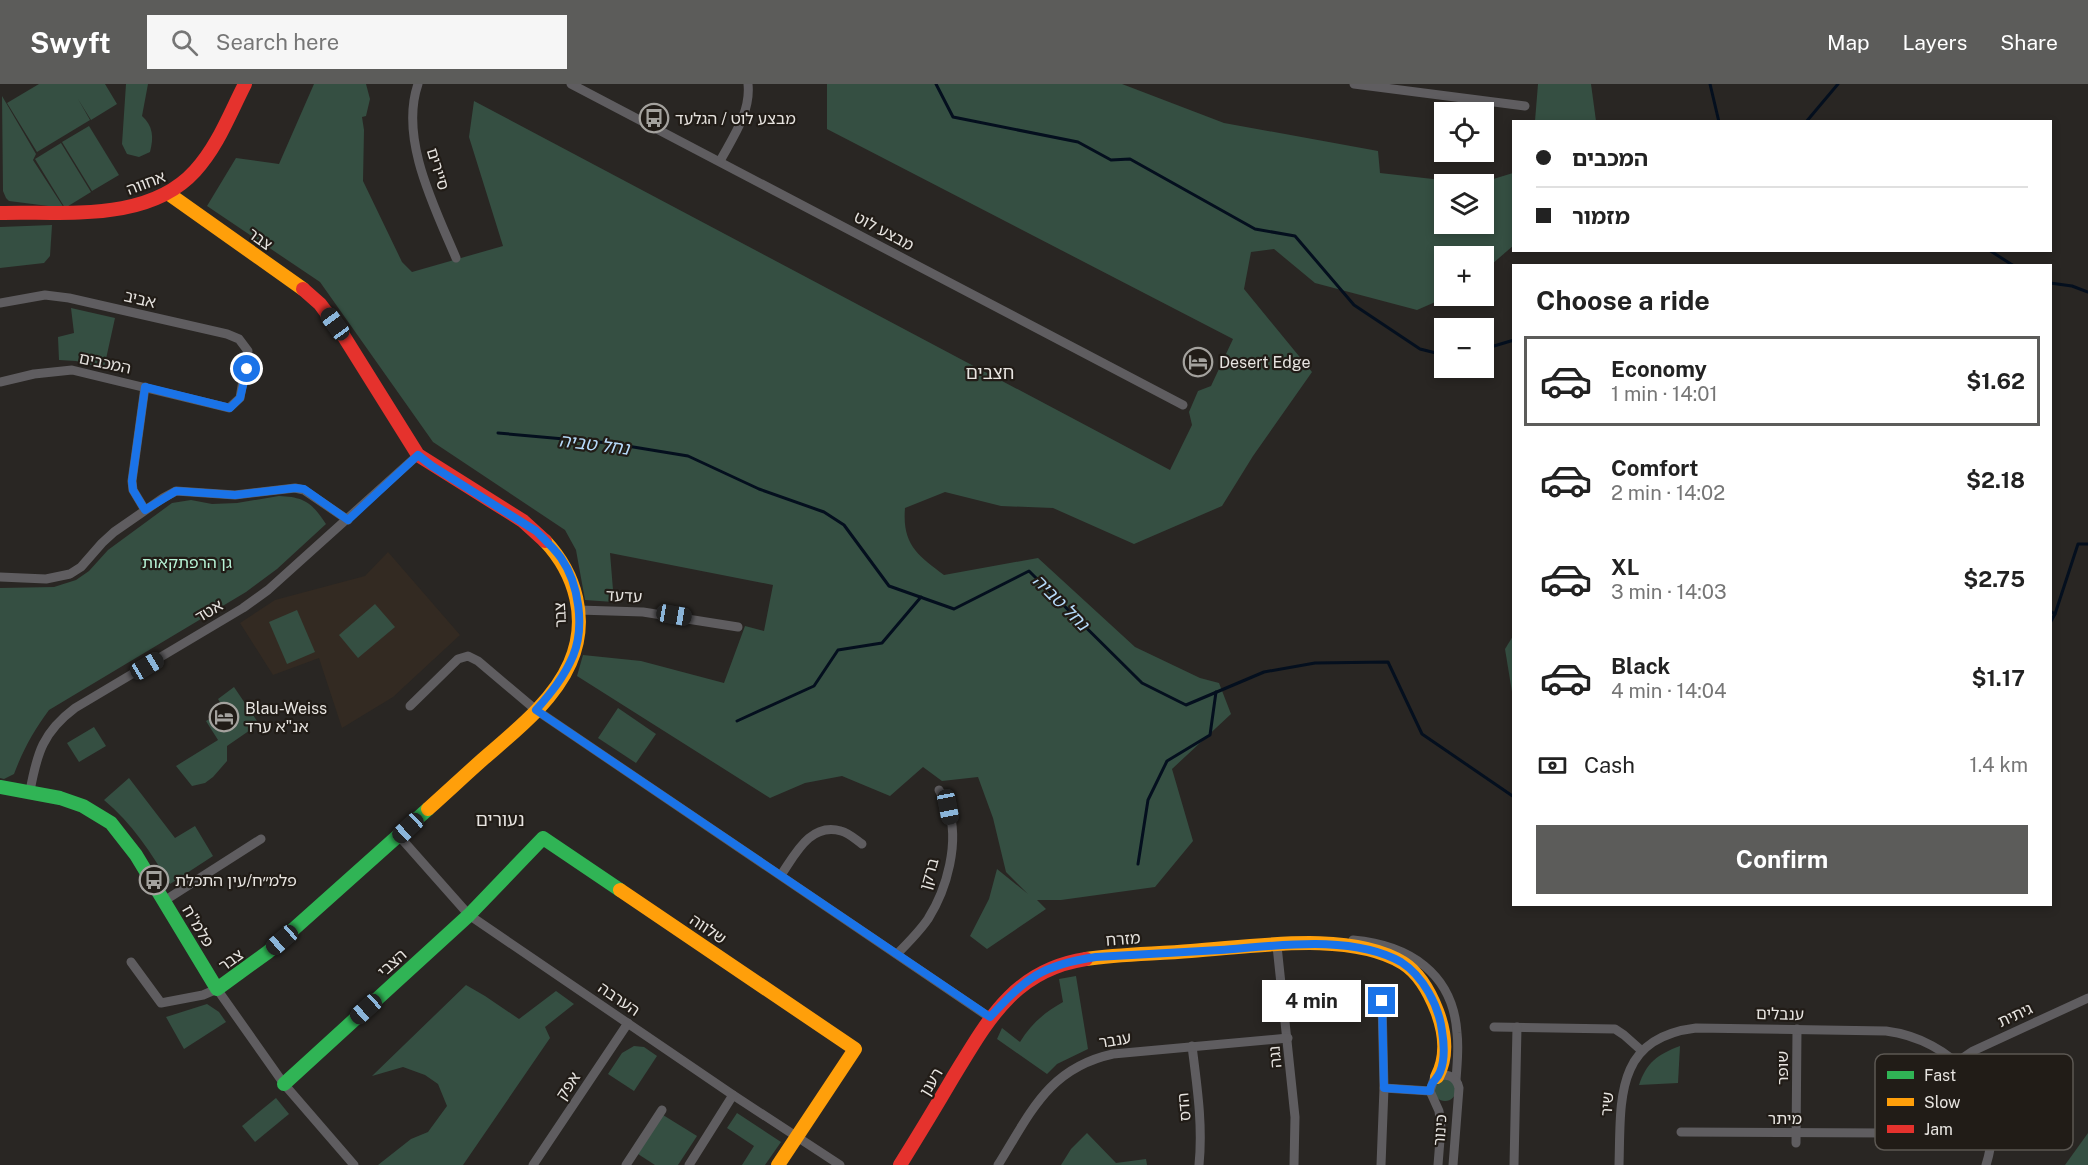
<!DOCTYPE html>
<html lang="en">
<head>
<meta charset="utf-8">
<style>
	:root { --surface:#fff; --page:#f6f6f6; --text:#222; --muted:#767676; --line:#e0e0e0; --accent:#5c5c5a }
	body { margin:0; font-family:"Public Sans","Noto Sans Hebrew",sans-serif; background:var(--page); color:var(--text); height:100vh; display:flex; flex-direction:column; font-size:22px; white-space:nowrap }
	* { box-sizing:border-box; margin:0 }
	p { font-size:20px; color:var(--muted) }
	.icon { flex:none; width:33px; height:33px; fill:none; stroke:currentColor; stroke-width:2; stroke-linecap:round; stroke-linejoin:round }
	.map { position:relative; flex:1; overflow:hidden }
	.details { position:absolute; left:1512px; top:180px; width:540px; height:642px; display:flex; flex-direction:column; background:var(--surface); border-radius:0px; box-shadow:0 3px 9px #0003 }
	.details>* { flex:none }
	.guide { position:absolute; left:1512px; top:36px; width:540px; height:132px; border-radius:0px; box-shadow:0 3px 9px #0003; display:grid; align-content:center; height:132px; padding:0 24px; background:var(--surface) }
	.fabs { position:absolute; left:1434px; top:18px; display:grid; gap:12px }
	.fabs a { display:grid; place-items:center; width:60px; height:60px; border-radius:0px; background:var(--surface); box-shadow:0 3px 9px #0003; font-size:30px }
	.end { position:absolute; width:27px; height:27px; margin:-14px; border:8px solid #1a73e8; background:#fff; box-shadow:0 0 0 3px #fff }
	.from { border-radius:50% }
	.bubble { position:absolute; height:42px; border-radius:0px; background:var(--surface); box-shadow:0 3px 9px #0003; font-size:20px; font-weight:700; line-height:42px; text-align:center }
	.car { position:absolute; width:18px; height:36px; margin:-18px -9px; border-radius:8px; box-shadow:0 0 4px 2px #0007; background:linear-gradient(#222 24%,#8ab4d8 0 40%,#222 0 76%,#8ab4d8 0 86%,#222 0) }
	.guide b { display:flex; align-items:center; gap:21px; height:57px; font-size:22px }
	.guide b+b { border-top:2px solid var(--line) }
	.guide i { width:15px; height:15px; background:var(--text) }
	ul { padding:0; list-style:none }
	li { display:flex; align-items:center; gap:18px; height:90px; margin:0 12px 9px; padding:0 12px; border:3px solid transparent; border-radius:0px }
	li div { flex:1 }
	li b { display:block; font-size:22px }
	li em { font-style:normal; font-weight:700 }
	li.selected { border-color:var(--accent) }
	li>.icon { width:54px; height:54px; stroke-width:1.5 }
	h2 { padding:0 24px; font-size:27px; line-height:72px }
	.pay { display:flex; align-items:center; gap:15px; height:66px; padding:0 24px; font-size:22px }
	.pay p { margin-inline-start:auto }
	.cta { display:flex; gap:12px; margin-top:auto; padding:12px 24px }
	.cta a { flex:1; height:69px; border-radius:0px; background:var(--accent); color:#fff; font-size:24px; font-weight:700; line-height:69px; text-align:center }
	header { display:flex; align-items:center; gap:36px; box-sizing:border-box; height:84px; padding:0 30px; background:var(--accent); color:#fff }
	header strong { font-size:28px }
	nav { display:flex; gap:33px; margin-inline-start:auto; font-size:21px }
	.search { width:420px; height:54px; background:var(--page); display:flex; align-items:center; gap:15px; box-sizing:border-box; padding:0 21px; border-radius:0px; color:var(--muted); font-size:22px }
	.map>svg:first-child { display:block }
	.built { fill:#332a22 }
	.green { fill:#354f42; fill-rule:evenodd }
	.lines { fill:none; stroke-linecap:round; stroke-linejoin:round }
	.stream { stroke:#040f1e; stroke-width:3 }
	.street { stroke:#5f5d60; stroke-width:9 }
	.fast { stroke:#30b455; stroke-width:14 }
	.slow { stroke:#ff9f0a; stroke-width:14 }
	.jam { stroke:#e5322d; stroke-width:14 }
	.route { stroke:#1a73e8; stroke-width:8 }
	.labels { text-anchor:middle; dominant-baseline:central; stroke-width:4.5; stroke-linejoin:round; paint-order:stroke }
	.poi-label { font-size:16px; fill:#e7e4e0; stroke:#211c17; text-anchor:start }
	.street-label { font-size:16px; fill:#e7e4e0; stroke:#211c17 }
	.park-label { font-size:16px; fill:#b7f4d6; stroke:#211c17 }
	.neighbourhood-label { font-size:18px; fill:#e7e4e0; stroke:#211c17 }
	.water-label { font-size:18px; font-style:italic; fill:#b6dafa; stroke:#211c17 }
	.key { fill:#211c17; stroke:#5c5853; stroke-width:1.5 }
	.key-label { font-size:16px; fill:#e7e4e0 }
</style>
</head>
<body>
<header>
<strong>Swyft</strong>
<div class="search"><svg class="icon" aria-label="search" viewBox="0 0 24 24"><circle cx="10" cy="10" r="6"/><path d="M15 15l6 6"/></svg>Search here</div>
<nav><a>Map</a><a>Layers</a><a>Share</a></nav>
</header>
<div class="map">
<svg width="2088" height="1081" viewBox="0 0 2088 1081">
	<rect width="100%" height="100%" fill="#292623"/>
	<path class="built" d="M388 468 460 551 393 613 342 644 319 574 273 591 240 539 275 516 365 492Z"/>
	<g class="green">
		<path d="M39 0H105L117 20 91 36 78 15 90 36 37 68 7 19Z"/>
		<path d="M126 0H148L142 32C153 42 154 53 150 68L139 73 127 70 122 60Z"/>
		<path d="M314 0H366L370 15 366 32 362 33 364 46 363 97 402 178 412 188 503 162 469 53 474 17 1170 386 1192 341 1189 328 1198 307 1211 302 1233 255 827 45V0H1122L1224 39 1378 67 1380 89 1477 100 1513 89 1514 161 1484 187V172H1444V212H1449L1417 226 1315 199 1274 165 1251 168 1244 205 1312 288 1253 372 1222 422 1134 460 1053 424 1001 422 945 408 905 424C902 461 918 471 944 491L1038 474 1135 563 1200 594 1219 599 1231 630 1172 685 1193 757 1155 803 1061 816H1037L1046 825 987 865 970 852 989 815 997 785 1028 810 1006 788 993 734 978 693 942 697 923 683 890 712 842 692 805 699 770 714 577 592 583 571 641 577 724 599 745 542 764 547 773 501 610 469 614 518 585 516 576 466 565 446 433 358 320 198 207 122 236 74 279 80ZM1444 100H1484V140H1444Z"/>
		<path d="M1538 0H1591L1596 37H1535Z"/>
		<path d="M2 12 36 70 33 76 64 124 9 117 6 114 3 107Z"/>
		<path d="M89 42 119 91 92 107 62 58Z"/>
		<path d="M61 59 91 108 65 124 35 75Z"/>
		<path d="M52 141 50 172 44 179 0 184V143Z"/>
		<path d="M71 224 115 234 104 284 76 277 59 276 58 253 74 249Z"/>
		<path d="M279 412C305 413 312 419 326 440L277 485 246 508 49 626C34 646 23 666 14 690L4 695 0 694V504L54 503 76 496 89 487 108 466 172 419 191 416 212 420 237 419Z"/>
		<path d="M375 520 395 543 358 574 339 551Z"/>
		<path d="M297 526 315 568 287 580 269 538Z"/>
		<path d="M1513 552V614L1505 565Z"/>
		<path d="M234 603 259 640 227 662V677L213 693 205 699 192 702 176 682 218 656 206 637 225 626 218 615Z"/>
		<path d="M618 624 656 650 636 679 598 654Z"/>
		<path d="M94 643 106 662 79 678 67 659Z"/>
		<path d="M129 694 175 754 195 742 213 772 170 800C151 769 132 739 104 716Z"/>
		<path d="M1076 892 1088 965 1057 980 1047 990 997 955 1002 944 1020 958C1031 940 1045 928 1063 918L1059 895Z"/>
		<path d="M466 901 485 912 519 935 556 907 574 920 545 943 550 954 463 1081H378L411 1055 428 1048 447 1022 438 1000 425 991 403 983 372 992Z"/>
		<path d="M207 920 219 928 226 938 184 965 166 933Z"/>
		<path d="M634 962 644 963 657 972 634 1007 608 990 622 969Z"/>
		<path d="M1680 962 1678 999 1639 1001C1646 979 1658 970 1680 962Z"/>
		<circle cx="1445" cy="1006" r="11"/>
		<path d="M276 1014 289 1030 255 1058 242 1042Z"/>
		<path d="M737 1029 781 1058 765 1081H742L754 1062 727 1044Z"/>
		<path d="M663 1031 697 1052 678 1081H655L638 1070Z"/>
		<path d="M1087 1049 1116 1079 1146 1075 1147 1081H1061L1071 1065Z"/>
		<path d="M2088 1049V1081H2065Z"/>
	</g>
	<g class="lines">
		<g class="stream">
			<path d="M936 0 953 33 1078 58 1111 76 1130 75 1255 145 1295 152 1354 221 1420 265 1444 271"/>
			<path d="M1710 0 1719 38"/>
			<path d="M1806 38 1838 0"/>
			<path d="M1989 166 2014 182"/>
			<path d="M2050 199 2072 202 2088 208"/>
			<path d="M1484 265 1514 256"/>
			<path d="M498 349 609 359 688 372 759 405 824 428 844 441 889 502 954 525 1029 487 1142 599 1186 621 1264 588 1315 579 1388 578 1422 650 1514 713"/>
			<path d="M2050 527 2055 530 2078 460H2088"/>
			<path d="M2050 539 2055 530"/>
			<path d="M737 637 814 602 838 566 882 559 921 513"/>
			<path d="M1138 780 1148 716 1167 677 1210 651 1216 608"/>
		</g>
		<g class="street">
			<path d="M418 0C399 55 435 124 456 174"/>
			<path d="M571 0 1183 321"/>
			<path d="M1354 0 1525 22"/>
			<path d="M720 77C733 53 751 28 748 0"/>
			<path d="M0 219 45 211 69 214 227 250 239 255 248 267 240 314 229 324 72 286 34 290 0 298"/>
			<path d="M145 303 132 397 133 406 145 426"/>
			<path d="M0 493 46 495 70 490 81 483 102 459 114 448 163 414 176 407 235 411 295 404 304 406 348 436"/>
			<path d="M578 526 643 528 738 543"/>
			<path d="M410 622 458 575 468 572 478 577 536 626 989 933"/>
			<path d="M30 707C37 669 43 648 75 624L243 524 268 506 418 371"/>
			<path d="M399 752 469 831 733 1011 840 1081"/>
			<path d="M781 791C795 771 810 738 841 747 849 749 855 755 862 760"/>
			<path d="M164 817 261 755"/>
			<path d="M1353 856C1409 861 1453 889 1457 949 1459 965 1457 980 1456 996"/>
			<path d="M1283 862H1277L1295 1033 1294 1081"/>
			<path d="M897 870C908 859 919 848 928 835 947 805 960 758 948 723 946 717 942 712 939 706"/>
			<path d="M131 878 161 919 203 911 217 905 284 1000 354 1081"/>
			<path d="M1494 943 1615 945 1624 951 1642 967"/>
			<path d="M1192 962C1197 1002 1203 1041 1199 1081"/>
			<path d="M1957 978 1973 967 2088 914"/>
			<path d="M1384 1004 1430 1007"/>
			<path d="M1681 1048 1889 1049"/>
			<path d="M1796 1059 1797 945"/>
			<path d="M533 1081 628 939"/>
			<path d="M626 1081 662 1026"/>
			<path d="M689 1081 733 1011"/>
			<path d="M998 1081C1030 1030 1048 984 1113 970L1288 954"/>
			<path d="M1381 1081 1384 1004 1382 917"/>
			<path d="M1438 1081 1441 1043 1439 1027 1430 1007 1434 995C1445 988 1456 991 1459 1004L1453 1081"/>
			<path d="M1514 1081 1517 943"/>
			<path d="M1619 1081C1621 1016 1614 954 1696 944L1886 947C1950 955 2009 1012 1986 1081"/>
		</g>
		<g class="fast">
			<path d="M0 703 60 714 83 722 111 739 136 771 217 905 268 868 428 725"/>
			<path d="M284 1000 469 831 543 754 620 806"/>
		</g>
		<g class="slow">
			<path d="M169 110 303 205"/>
			<path d="M428 725C446 709 464 692 482 676 514 648 553 618 570 579 589 536 576 490 545 457"/>
			<path d="M620 806 855 965 778 1081"/>
			<path d="M1086 875C1120 870 1156 870 1191 867 1252 863 1349 846 1403 879 1419 889 1430 909 1437 927 1445 948 1448 972 1437 993"/>
		</g>
		<g class="jam">
			<path d="M0 129C64 127 148 139 195 87 218 62 230 29 245 0"/>
			<path d="M303 205 320 220 343 251 418 371 523 437 545 457"/>
			<path d="M900 1081C918 1052 935 1024 952 995 987 938 1013 886 1086 875"/>
		</g>
	</g>
	<g class="lines">
		<path class="route" d="M247 285 240 314 230 324 145 303 132 397 133 406 145 426 176 407 235 411 295 404 304 405 348 436 418 371 432 382 536 447C545 456 554 464 561 474 579 500 585 543 573 572 564 593 551 609 536 626L990 933C1027 893 1042 881 1096 873 1138 871 1179 868 1220 866 1275 862 1351 850 1401 878 1423 892 1439 922 1442 947 1444 959 1445 976 1440 988 1437 996 1430 998 1430 1007L1384 1004 1382 917"/>
	</g>
	<defs>
		<g id="bus-ring" transform="scale(1.5)"><circle r="9.5" fill="#211c17" stroke="#a4a29e" stroke-width="1.5"/><path d="M-5-6H5V4H4V6H2V4H-2V6H-4V4H-5ZM-3.5-4V0h7V-4ZM-3.5 1.2v1.5H-2V1.2ZM2 1.2v1.5H3.5V1.2Z" fill="#a4a29e"/></g>
		<g id="hotel-ring" transform="scale(1.5)"><circle r="9.5" fill="#211c17" stroke="#a4a29e" stroke-width="1.5"/><path d="M-6-4.5h1.5V1H6V5H4.5V3h-9V5H-6ZM-4 0a1.8 1.8 0 1 1 3.6 0ZM.5 0V-2.5h3Q6-2.5 6 0Z" fill="#a4a29e"/></g>
	</defs>
	<g fill-rule="evenodd">
		<use href="#bus-ring" x="654" y="34"/>
		<use href="#hotel-ring" x="1198" y="278"/>
		<use href="#hotel-ring" x="224" y="633"/>
		<use href="#bus-ring" x="154" y="796"/>
	</g>
	<g class="labels">
		<g class="poi-label">
			<text x="675" y="34">מבצע לוט / הגלעד</text>
			<text x="1219" y="278">Desert Edge</text>
			<text x="245" y="624">Blau-Weiss<tspan x="245" dy="18">אנ"א ערד</tspan></text>
			<text x="175" y="796">פלמ״ח/עין התכלת</text>
		</g>
		<g class="street-label">
			<text transform="translate(438 85) rotate(73)">סיירים</text>
			<text transform="translate(146 99) rotate(-21)">אחווה</text>
			<text transform="translate(884 147) rotate(28)">מבצע לוט</text>
			<text transform="translate(260 155) rotate(36)">צבר</text>
			<text transform="translate(140 215) rotate(13)">אביב</text>
			<text transform="translate(105 279) rotate(12)">המכבים</text>
			<text transform="translate(624 512) rotate(3)">עדעד</text>
			<text transform="translate(209 527) rotate(-31)">אטד</text>
			<text transform="translate(560 531) rotate(-92)">צבר</text>
			<text transform="translate(929 790) rotate(-74)">ברקן</text>
			<text transform="translate(198 842) rotate(59)">פלמ"ח</text>
			<text transform="translate(708 845) rotate(34)">שלווה</text>
			<text transform="translate(1123 855) rotate(-4)">מזרח</text>
			<text transform="translate(231 876) rotate(-36)">צבר</text>
			<text transform="translate(392 879) rotate(-42)">הצבי</text>
			<text transform="translate(619 915) rotate(34)">הערבה</text>
			<text transform="translate(1780 930) rotate(1)">ענבלים</text>
			<text transform="translate(2015 931) rotate(-25)">גיתית</text>
			<text transform="translate(1115 956) rotate(-9)">ענבר</text>
			<text transform="translate(1275 973) rotate(-95)">נגה</text>
			<text transform="translate(1782 984) rotate(-90)">שופר</text>
			<text transform="translate(931 998) rotate(-59)">רענן</text>
			<text transform="translate(568 1002) rotate(-56)">אפק</text>
			<text transform="translate(1607 1020) rotate(-85)">שיר</text>
			<text transform="translate(1184 1023) rotate(-95)">הדס</text>
			<text x="1785" y="1034">מיתר</text>
			<text transform="translate(1440 1046) rotate(-86)">כינור</text>
		</g>
		<g class="park-label">
			<text x="187" y="478">גן הרפתקאות</text>
		</g>
		<g class="neighbourhood-label">
			<text x="990" y="288">חצבים</text>
			<text x="500" y="735">נעורים</text>
		</g>
		<g class="water-label">
			<text transform="translate(594 360) rotate(7)">נחל טביה</text>
			<text transform="translate(1061 518) rotate(45)">נחל טביה</text>
		</g>
	</g>
	<rect x="1875" y="970" width="198" height="96" rx="9" class="key"/>
	<rect x="1887" y="987" width="27" height="8" fill="#30b455"/>
	<rect x="1887" y="1014" width="27" height="8" fill="#ff9f0a"/>
	<rect x="1887" y="1041" width="27" height="8" fill="#e5322d"/>
	<g class="key-label">
		<text x="1924" y="997">Fast</text>
		<text x="1924" y="1024">Slow</text>
		<text x="1924" y="1051">Jam</text>
	</g>
</svg>
<div class="fabs">
<a><svg class="icon" aria-label="locate" viewBox="0 0 24 24"><circle cx="12" cy="12" r="6"/><path d="M12 2v4M12 18v4M2 12h4M18 12h4"/></svg></a>
<a><svg class="icon" aria-label="layers" viewBox="0 0 24 24"><path d="M12 4l9 5-9 5-9-5zM3 14l9 5 9-5"/></svg></a>
<a>+</a>
<a>−</a>
</div>
<i class="end from" style="left:247px;top:285px"></i>
<i class="end" style="left:1382px;top:917px"></i>
<div class="bubble" style="left:1262px;top:896px;width:99px">4 min</div>
<i class="car" style="left:335px;top:240px;rotate:324deg"></i>
<i class="car" style="left:674px;top:531px;rotate:100deg"></i>
<i class="car" style="left:147px;top:582px;rotate:59deg"></i>
<i class="car" style="left:948px;top:723px;rotate:169deg"></i>
<i class="car" style="left:408px;top:744px;rotate:227deg"></i>
<i class="car" style="left:282px;top:856px;rotate:229deg"></i>
<i class="car" style="left:366px;top:925px;rotate:228deg"></i>
<div class="guide">
<b><i class="from"></i>המכבים</b>
<b><i></i>מזמור</b>
</div>
<section class="details">
<h2>Choose a ride</h2>
<ul>
<li class="selected"><svg class="icon" aria-label="car" viewBox="0 0 24 24"><path d="M5 17H2v-5l4-1 3-4h7l3 4 3 1v5h-3M9 17h6M6 11h13"/><circle cx="7" cy="17" r="2"/><circle cx="17" cy="17" r="2"/></svg><div><b>Economy</b><p>1 min · 14:01</p></div><em>$1.62</em></li>
<li><svg class="icon" aria-label="car" viewBox="0 0 24 24"><path d="M5 17H2v-5l4-1 3-4h7l3 4 3 1v5h-3M9 17h6M6 11h13"/><circle cx="7" cy="17" r="2"/><circle cx="17" cy="17" r="2"/></svg><div><b>Comfort</b><p>2 min · 14:02</p></div><em>$2.18</em></li>
<li><svg class="icon" aria-label="car" viewBox="0 0 24 24"><path d="M5 17H2v-5l4-1 3-4h7l3 4 3 1v5h-3M9 17h6M6 11h13"/><circle cx="7" cy="17" r="2"/><circle cx="17" cy="17" r="2"/></svg><div><b>XL</b><p>3 min · 14:03</p></div><em>$2.75</em></li>
<li><svg class="icon" aria-label="car" viewBox="0 0 24 24"><path d="M5 17H2v-5l4-1 3-4h7l3 4 3 1v5h-3M9 17h6M6 11h13"/><circle cx="7" cy="17" r="2"/><circle cx="17" cy="17" r="2"/></svg><div><b>Black</b><p>4 min · 14:04</p></div><em>$1.17</em></li>
</ul>
<div class="pay"><svg class="icon" aria-label="cash" viewBox="0 0 24 24"><path d="M3 7h18v10H3z"/><circle cx="12" cy="12" r="2"/></svg>Cash<p>1.4 km</p></div>
<div class="cta"><a>Confirm</a></div>
</section>
</div>
</body>
</html>
